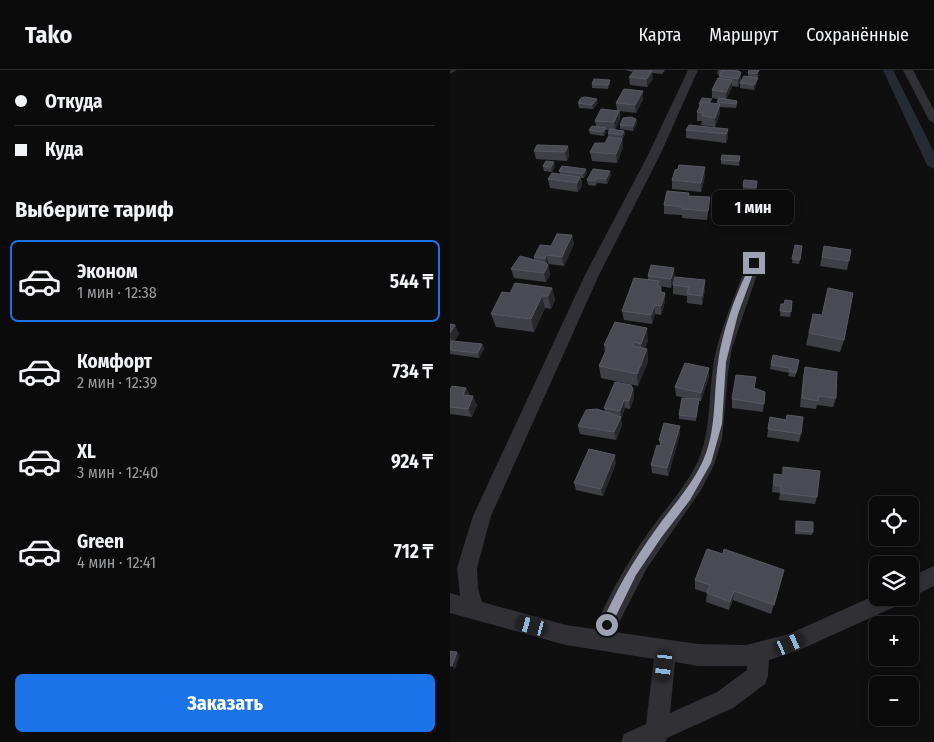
<!DOCTYPE html>
<html lang="ru">
<head>
<meta charset="utf-8">
<style>
	:root { --surface:#0b0b0c; --page:#141415; --text:#f1f3f6; --muted:#9a9b9d; --line:#2b2b2d; --accent:#1a73e8 }
	body { margin:0; font-family:"Fira Sans Condensed",sans-serif; background:var(--page); color:var(--text); height:100vh; display:flex; flex-direction:column; font-size:19px; white-space:nowrap }
	* { box-sizing:border-box; margin:0 }
	p { font-size:16px; color:var(--muted) }
	.icon { flex:none; width:28px; height:28px; fill:none; stroke:currentColor; stroke-width:2; stroke-linecap:round; stroke-linejoin:round }
	.map { position:relative; flex:1; overflow:hidden }
	.details { display:flex; flex-direction:column; background:var(--surface); width:450px }
	.details>* { flex:none }
	.guide { display:grid; align-content:center; height:110px; padding:0 15px; background:var(--surface) }
	.tools { position:absolute; left:419px; top:426px; display:grid; gap:10px }
	.tools a { display:grid; place-items:center; width:50px; height:50px; border-radius:8px; background:var(--surface); box-shadow:0 2px 8px #0003,0 0 0 1px var(--line); font-size:25px }
	.end { position:absolute; width:22px; height:22px; margin:-11px; border:6px solid #9fa2b2; background:#111; box-shadow:0 0 0 2px #111 }
	.from { border-radius:50% }
	.bubble { position:absolute; height:35px; border-radius:8px; background:var(--surface); box-shadow:0 2px 8px #0003,0 0 0 1px var(--line); font-size:16px; font-weight:700; line-height:35px; text-align:center }
	.car { position:absolute; width:15px; height:30px; margin:-15px -8px; border-radius:6px; box-shadow:0 0 4px 1px #0007; background:linear-gradient(#222 24%,#8ab4d8 0 40%,#222 0 76%,#8ab4d8 0 86%,#222 0) }
	.guide b { display:flex; align-items:center; gap:18px; height:48px; font-size:19px }
	.guide b+b { border-top:1px solid var(--line) }
	.guide i { width:12px; height:12px; background:var(--text) }
	ul { padding:0; list-style:none }
	li { display:flex; align-items:center; gap:15px; height:82px; margin:0 10px 8px; padding:0 5px; border:2px solid transparent; border-radius:8px }
	li div { flex:1 }
	li b { display:block; font-size:19px }
	li em { font-style:normal; font-weight:700 }
	li.selected { border-color:var(--accent) }
	li>.icon { width:45px; height:45px; stroke-width:1.5 }
	h2 { padding:0 15px; font-size:22px; line-height:60px }
	.action { display:flex; gap:10px; margin-top:auto; padding:10px 15px }
	.action a { flex:1; height:58px; border-radius:8px; background:var(--accent); color:#fff; font-size:20px; font-weight:700; line-height:58px; text-align:center }
	header { display:flex; align-items:center; gap:30px; box-sizing:border-box; height:70px; padding:0 25px; background:var(--surface); border-bottom:1px solid var(--line) }
	header strong { font-size:24px }
	nav { display:flex; gap:28px; margin-inline-start:auto; font-size:18px }
	main { display:flex; flex:1; min-height:0 }
	.map>svg:first-child { display:block }
	.lines { fill:none; stroke-linecap:round; stroke-linejoin:round }
	.canal { fill:#252b34; fill-rule:evenodd }
	.minor { fill:#303035; fill-rule:evenodd }
	.wall { fill:#3f4046 }
	.shaded-wall { fill:#28282c }
	.building { fill:#4a4b52; stroke:#575861 }
	.route { fill:#9fa2b2 }
</style>
</head>
<body>
<header>
<strong>Tako</strong>
<nav><a>Карта</a><a>Маршрут</a><a>Сохранённые</a></nav>
</header>
<main>
<section class="details">
<div class="guide">
<b><i class="from"></i>Откуда</b>
<b><i></i>Куда</b>
</div>
<h2>Выберите тариф</h2>
<ul>
<li class="selected"><svg class="icon" aria-label="car" viewBox="0 0 24 24"><path d="M5 17H2v-5l4-1 3-4h7l3 4 3 1v5h-3M9 17h6M6 11h13"/><circle cx="7" cy="17" r="2"/><circle cx="17" cy="17" r="2"/></svg><div><b>Эконом</b><p>1 мин · 12:38</p></div><em>544 ₸</em></li>
<li><svg class="icon" aria-label="car" viewBox="0 0 24 24"><path d="M5 17H2v-5l4-1 3-4h7l3 4 3 1v5h-3M9 17h6M6 11h13"/><circle cx="7" cy="17" r="2"/><circle cx="17" cy="17" r="2"/></svg><div><b>Комфорт</b><p>2 мин · 12:39</p></div><em>734 ₸</em></li>
<li><svg class="icon" aria-label="car" viewBox="0 0 24 24"><path d="M5 17H2v-5l4-1 3-4h7l3 4 3 1v5h-3M9 17h6M6 11h13"/><circle cx="7" cy="17" r="2"/><circle cx="17" cy="17" r="2"/></svg><div><b>XL</b><p>3 мин · 12:40</p></div><em>924 ₸</em></li>
<li><svg class="icon" aria-label="car" viewBox="0 0 24 24"><path d="M5 17H2v-5l4-1 3-4h7l3 4 3 1v5h-3M9 17h6M6 11h13"/><circle cx="7" cy="17" r="2"/><circle cx="17" cy="17" r="2"/></svg><div><b>Green</b><p>4 мин · 12:41</p></div><em>712 ₸</em></li>
</ul>
<div class="action"><a>Заказать</a></div>
</section>
<div class="map">
<svg width="484" height="672" viewBox="0 0 484 672">
	<rect width="100%" height="100%" fill="#0f0f10"/>
	<g class="lines">
		<path class="canal" d="M433 0H443L484 82V99L477 95Z"/>
		<g class="minor">
			<path d="M0 0H7L0 4Z"/>
			<path d="M238 0H248L210 85 149 205 41 446 27 498 28 518 32 532 116 555 144 559C159 525 177 493 198 463 215 439 236 417 248 391 262 359 258 324 264 290 271 257 285 225 297 193L299 190H309L311 193 282 278 278 303 272 369 264 395 251 420 197 498 164 562 248 574 296 575 339 564 428 524V528H452L449 535 347 581 319 590 318 606 315 614 283 638 217 668 215 672H171L174 664 196 654 204 589 116 575 0 543V523L10 526 7 498 23 446 135 205 198 85ZM225 592 248 596H297V600L267 622 220 643Z"/>
			<path d="M453 0H463L484 40V53L479 50Z"/>
			<path d="M484 496V516L460 528H459L460 507Z"/>
		</g>
	</g>
	<g class="wall">
		<path d="M175 0H215L212 4 202 3 203 9 197 17 180 15 179 7 183 2Z"/>
		<path d="M268 0H289L288 1 291 2V10L288 17 282 16 276 29 287 31V35L286 38 270 37V43L265 57 251 55 252 51H247V42L249 38V34H267L268 29 262 28V20L269 8 270 5 267 4Z"/>
		<path d="M298 3 309 5 307 8V12L304 20 290 18V13L298 7Z"/>
		<path d="M160 10V14L158 19 142 18V14Z"/>
		<path d="M193 21V29L186 43 170 41V49L165 60 174 61 175 65 172 69 173 77 167 93 142 91 140 82 155 73 158 68V63L159 60H156V62L154 66 140 64 139 60 146 56 145 51 167 40 166 33Z"/>
		<path d="M128 33H148L143 39 129 38Z"/>
		<path d="M186 49 187 53 183 61 170 59V55Z"/>
		<path d="M278 59V68L276 73 236 68V60Z"/>
		<path d="M118 76 119 85 117 91 86 89 84 81Z"/>
		<path d="M290 86 289 96 271 94V90Z"/>
		<path d="M93 96H105L102 102 94 101Z"/>
		<path d="M109 101 137 103 134 108H131L132 116 128 122 100 118 98 109 110 104Z"/>
		<path d="M160 101 161 105 157 114 147 113 145 116 138 115 137 110Z"/>
		<path d="M255 106 251 122 222 119V110Z"/>
		<path d="M293 116H307L305 122 293 121Z"/>
		<path d="M239 123V126L259 136 257 150 232 148V145L214 144V135Z"/>
		<path d="M122 165 124 174 114 196 99 194 98 195 100 204 96 212 64 208 61 199 84 190V187L101 176Z"/>
		<path d="M345 175 352 176 349 194 342 193Z"/>
		<path d="M374 176 399 191 397 200 370 196Z"/>
		<path d="M224 198 221 218 209 216V217H211L212 222 215 223V232L211 245 205 244 202 254 174 250 172 241 198 210V206Z"/>
		<path d="M255 210V219L252 235 237 233V226L223 224V215Z"/>
		<path d="M102 218 105 230 101 239 95 238 84 262 46 257 41 244 60 223Z"/>
		<path d="M342 231 340 247 330 246 331 234H334Z"/>
		<path d="M363 244 394 270 390 282 356 275Z"/>
		<path d="M0 254 5 255 9 264 4 271 32 274 34 279 29 288 0 284 1 273H0Z"/>
		<path d="M198 271 195 278 197 279 198 291 188 316 151 308 149 296 155 282 154 275Z"/>
		<path d="M323 285 349 290 345 307 338 306 339 303 320 299Z"/>
		<path d="M355 297 386 328 383 337 367 335 366 339 350 337 353 306Z"/>
		<path d="M259 298V307L251 331H249L246 351 229 349V345L236 328 226 326 225 317Z"/>
		<path d="M16 318 20 326 27 335 22 347 0 344V320Z"/>
		<path d="M304 318 315 322 313 342 282 338V329Z"/>
		<path d="M183 319 184 328 180 339 175 338 171 349 172 355 166 370 130 364 128 356 155 342 154 338Z"/>
		<path d="M320 347 351 364 349 372 317 367Z"/>
		<path d="M230 364 218 406 202 403 201 395 210 376 209 370Z"/>
		<path d="M166 393 153 426 126 420 124 413Z"/>
		<path d="M333 397 367 427 365 434 329 430 330 423 322 422 323 411 324 404 332 405Z"/>
		<path d="M346 451 363 462 362 465 345 464V455Z"/>
		<path d="M273 484 334 500 321 544 283 530 279 540 256 532 257 523 245 519V510Z"/>
	</g>
	<g class="shaded-wall">
		<path d="M202 1 203 9 197 17V9Z"/>
		<path d="M291 2V10L288 17V9Z"/>
		<path d="M308 8 307 12 304 20V15Z"/>
		<path d="M160 10V14L158 19V15Z"/>
		<path d="M282 10V18L276 30V22Z"/>
		<path d="M193 21V29L186 43 185 35Z"/>
		<path d="M147 29 148 33 143 39 142 35Z"/>
		<path d="M270 34V43L265 57V48Z"/>
		<path d="M169 41 170 49 165 61 164 52Z"/>
		<path d="M186 49 187 53 183 61V56Z"/>
		<path d="M156 58V62L154 66 153 62Z"/>
		<path d="M278 59V68L276 73V64Z"/>
		<path d="M174 61 175 65 173 69 172 65Z"/>
		<path d="M172 69 173 77 167 93 166 84Z"/>
		<path d="M118 76 119 85 117 91 115 82Z"/>
		<path d="M104 92 105 96 102 102 101 97Z"/>
		<path d="M255 97V106L251 122V113Z"/>
		<path d="M136 99 137 103 134 108 133 104Z"/>
		<path d="M160 101 161 105 157 114 156 109Z"/>
		<path d="M130 107 132 116 128 122 127 113Z"/>
		<path d="M122 165 124 174 114 196 112 187Z"/>
		<path d="M96 185 99 194 98 196 100 204 96 212 94 203 97 197 95 189Z"/>
		<path d="M224 198 225 207 221 218V209Z"/>
		<path d="M255 210V219L252 235V226Z"/>
		<path d="M102 218 105 230 101 239 98 226Z"/>
		<path d="M215 223V232L211 245V236Z"/>
		<path d="M92 226 95 238 84 262 81 249Z"/>
		<path d="M205 235V244L202 254 201 245Z"/>
		<path d="M5 255 9 264 3 274 0 267V263Z"/>
		<path d="M197 258 198 271 192 286 191 274Z"/>
		<path d="M32 274 34 279 29 288 28 283Z"/>
		<path d="M197 279 198 291 188 316 187 304Z"/>
		<path d="M259 298V307L251 331V323Z"/>
		<path d="M16 318 20 326 13 325Z"/>
		<path d="M183 319 184 328 180 339 179 331Z"/>
		<path d="M23 326 27 335 22 347 18 339Z"/>
		<path d="M174 330 175 338 171 349 172 355 166 370 164 362 171 347 170 341Z"/>
		<path d="M230 356V364L218 406 217 398Z"/>
		<path d="M165 385 166 393 153 426 151 419Z"/>
		<path d="M284 521 283 530 279 540 280 532Z"/>
		<path d="M7 582 10 585 5 599 2 596Z"/>
	</g>
	<g class="building">
		<path d="M185 0H202V1L197 9 179 7Z"/>
		<path d="M272 0H278L291 2 288 9 269 6Z"/>
		<path d="M299 0H309L307 4 298 3Z"/>
		<path d="M294 6 308 8 304 15 290 13Z"/>
		<path d="M268 8 282 10 276 22 262 20Z"/>
		<path d="M144 9 160 10 158 15 142 14Z"/>
		<path d="M174 19 193 21 185 35 166 33Z"/>
		<path d="M135 27 147 29 142 35 128 33 131 28Z"/>
		<path d="M252 28 262 29 259 33 252 32 251 34H249Z"/>
		<path d="M269 28 287 31 286 34 267 32Z"/>
		<path d="M252 32 270 34 265 48 252 46 253 43 247 42Z"/>
		<path d="M151 39 169 41 164 52 145 51Z"/>
		<path d="M181 47 186 49 183 56 170 55 173 48Z"/>
		<path d="M239 55 278 59 276 64 236 60Z"/>
		<path d="M142 56 156 58 153 62 139 60Z"/>
		<path d="M160 59 174 61 172 65 158 63Z"/>
		<path d="M158 67 172 69 166 84 140 82 145 73H155Z"/>
		<path d="M87 75 118 76 115 82 84 81Z"/>
		<path d="M272 85 290 86 289 91 271 90Z"/>
		<path d="M96 91 104 92 101 97 93 96Z"/>
		<path d="M229 95 255 97 251 113 222 110 225 100 228 99Z"/>
		<path d="M112 96 136 99 133 104 109 101Z"/>
		<path d="M143 99 160 101 156 109 146 108 145 111 137 110Z"/>
		<path d="M102 103 130 107 127 113 98 109Z"/>
		<path d="M294 110 307 111 306 118 293 116Z"/>
		<path d="M217 121 239 123 238 126 260 127 258 141 232 139 233 137 214 135Z"/>
		<path d="M107 164 122 165 112 187 96 185 95 189 84 187 90 175 101 176Z"/>
		<path d="M345 175 352 176 350 190 342 189Z"/>
		<path d="M374 176 401 180 399 191 372 187Z"/>
		<path d="M70 186 96 193 98 195 94 203 61 199Z"/>
		<path d="M201 195 224 198 221 209 198 206Z"/>
		<path d="M225 207 255 210 252 226 237 224 239 217 223 215Z"/>
		<path d="M184 208 209 211 207 216 211 217 210 222 215 223 211 236 205 235 201 245 172 241Z"/>
		<path d="M65 213 102 218 98 226H92L81 249 41 244 52 222 60 223Z"/>
		<path d="M378 218 403 223 394 270 359 263 363 244 372 245Z"/>
		<path d="M335 230 342 231 341 242 330 241 331 234H334Z"/>
		<path d="M165 252 197 258 191 274 184 272 183 276 197 279 187 304 149 296 158 276 154 275Z"/>
		<path d="M0 254 5 255 0 263Z"/>
		<path d="M2 271 32 274 28 283 0 280V275Z"/>
		<path d="M323 285 349 290 346 303 339 301 340 298 321 295Z"/>
		<path d="M235 293 259 298 251 323 225 317Z"/>
		<path d="M355 297 387 302 386 328 369 326 368 331 352 328Z"/>
		<path d="M286 305 306 307 304 318 315 322 314 334 282 329Z"/>
		<path d="M165 312 181 315 183 319 179 331 174 330 170 341 154 338Z"/>
		<path d="M2 316 16 318 13 325 23 326 18 339 0 337V320Z"/>
		<path d="M232 328 249 329 246 347 229 345Z"/>
		<path d="M147 339 171 347 164 362 128 356 136 340Z"/>
		<path d="M337 345 353 347 351 364 318 359 320 347 336 350Z"/>
		<path d="M214 353 230 356 217 398 201 395 207 375 210 376 212 370H209Z"/>
		<path d="M139 379 165 385 151 419 124 413Z"/>
		<path d="M333 397 370 401 367 427 331 423V416L324 415V404L333 405Z"/>
		<path d="M346 451 363 452V462L347 461Z"/>
		<path d="M257 479 273 484 274 479 334 500 324 535 284 521 280 532 257 523 260 515 245 510Z"/>
		<path d="M0 581 7 582 2 596H0Z"/>
	</g>
	<path class="route" d="M302 192 307 193 288 244 276 292 272 354 261 393 240 430 211 468 186 505 160 558 157 560 153 558 151 555C165 522 183 491 204 462 220 439 239 419 252 393 267 361 263 327 268 293 272 261 287 220 302 192Z"/>
</svg>
<div class="tools">
<a><svg class="icon" aria-label="locate" viewBox="0 0 24 24"><circle cx="12" cy="12" r="6"/><path d="M12 2v4M12 18v4M2 12h4M18 12h4"/></svg></a>
<a><svg class="icon" aria-label="layers" viewBox="0 0 24 24"><path d="M12 4l9 5-9 5-9-5zM3 14l9 5 9-5"/></svg></a>
<a>+</a>
<a>−</a>
</div>
<i class="end from" style="left:157px;top:555px"></i>
<i class="end" style="left:304px;top:193px"></i>
<div class="bubble" style="left:262px;top:120px;width:82px">1 мин</div>
<i class="car" style="left:82px;top:556px;rotate:285deg"></i>
<i class="car" style="left:340px;top:574px;rotate:66deg"></i>
<i class="car" style="left:214px;top:596px;rotate:187deg"></i>
</div>
</main>
</body>
</html>
